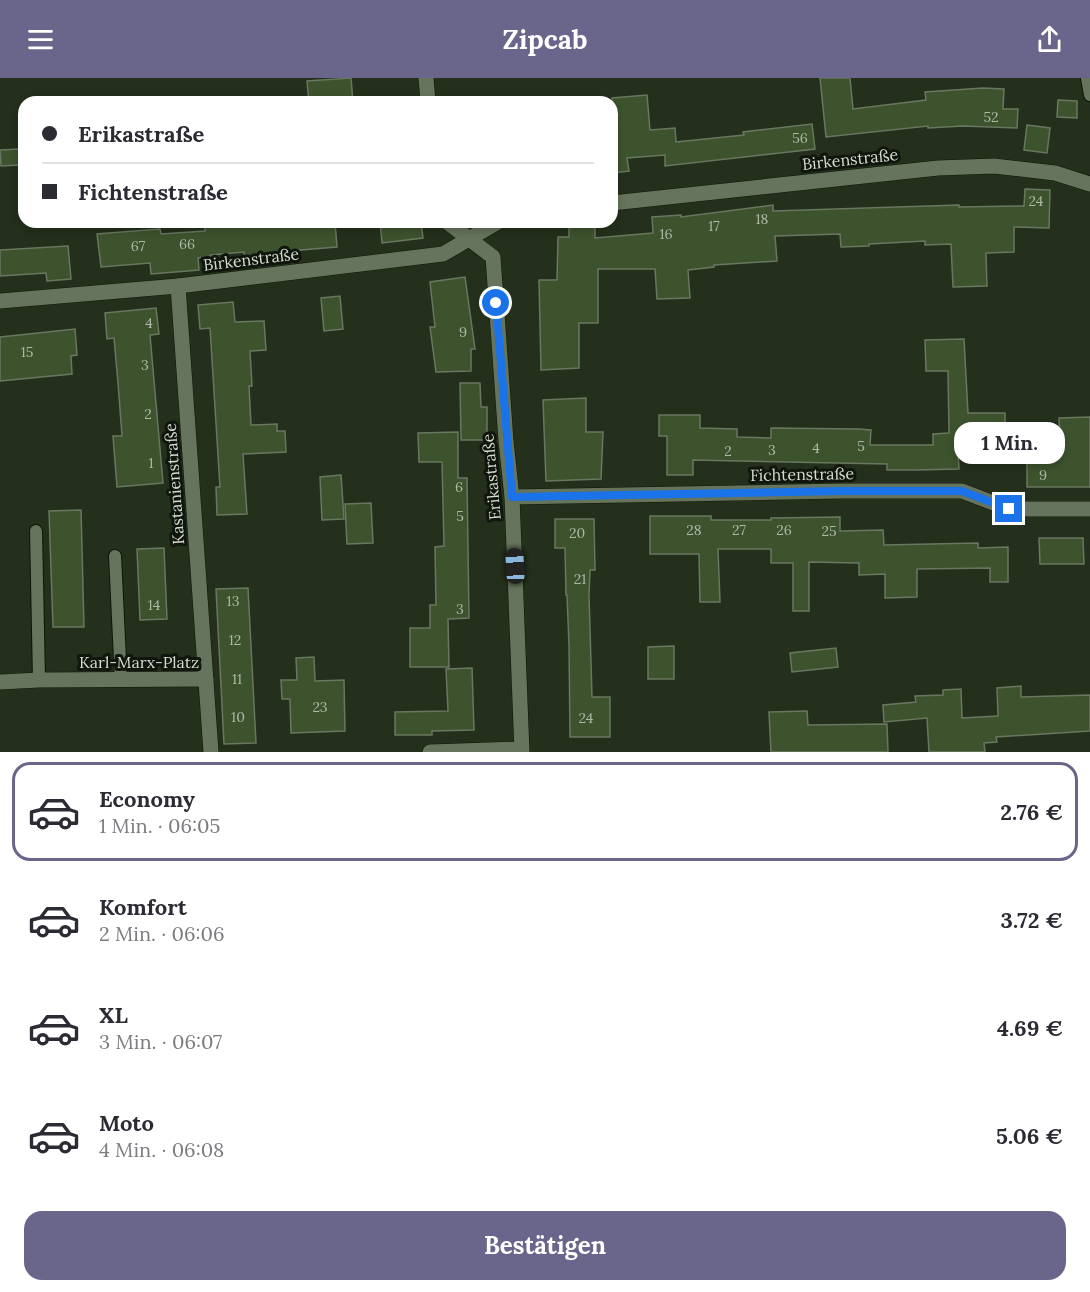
<!DOCTYPE html>
<html lang="de">
<head>
<meta charset="utf-8">
<style>
	:root { --surface:#fff; --page:#f2f2f3; --text:#2b2b33; --muted:#7c7c81; --line:#e1e1e2; --accent:#6a658b }
	body { margin:0; font-family:Lora,serif; background:var(--page); color:var(--text); height:100vh; display:flex; flex-direction:column; font-size:22px; white-space:nowrap }
	* { box-sizing:border-box; margin:0 }
	p { font-size:20px; color:var(--muted) }
	.icon { flex:none; width:33px; height:33px; fill:none; stroke:currentColor; stroke-width:2; stroke-linecap:round; stroke-linejoin:round }
	.map { position:relative; height:674px; overflow:hidden }
	.sheet { display:flex; flex-direction:column; background:var(--surface); flex:1 }
	.sheet>* { flex:none }
	.guide { position:absolute; left:18px; top:18px; width:600px; height:132px; border-radius:18px; box-shadow:0 3px 9px #0003; display:grid; align-content:center; height:132px; padding:0 24px; background:var(--surface) }
	.end { position:absolute; width:27px; height:27px; margin:-14px; border:8px solid #1a73e8; background:#fff; box-shadow:0 0 0 3px #fff }
	.from { border-radius:50% }
	.bubble { position:absolute; height:42px; border-radius:18px; background:var(--surface); box-shadow:0 3px 9px #0003; font-size:20px; font-weight:700; line-height:42px; text-align:center }
	.car { position:absolute; width:18px; height:36px; margin:-18px -9px; border-radius:8px; box-shadow:0 0 4px 2px #0007; background:linear-gradient(#222 24%,#8ab4d8 0 40%,#222 0 76%,#8ab4d8 0 86%,#222 0) }
	.guide b { display:flex; align-items:center; gap:21px; height:57px; font-size:22px }
	.guide b+b { border-top:2px solid var(--line) }
	.guide i { width:15px; height:15px; background:var(--text) }
	ul { padding:10px 0 0; list-style:none }
	li { display:flex; align-items:center; gap:18px; height:99px; margin:0 12px 9px; padding:0 12px; border:3px solid transparent; border-radius:18px }
	li div { flex:1 }
	li b { display:block; font-size:22px }
	li em { font-style:normal; font-weight:700 }
	li.active { border-color:var(--accent) }
	li>.icon { width:54px; height:54px; stroke-width:1.5 }
	.button { display:flex; gap:12px; margin-top:auto; padding:12px 24px }
	.button a { flex:1; height:69px; border-radius:18px; background:var(--accent); color:#fff; font-size:24px; font-weight:700; line-height:69px; text-align:center }
	header { display:flex; justify-content:space-between; align-items:center; height:78px; padding:0 24px; background:var(--accent); color:#fff; font-size:27px; font-weight:700 }
	.map>svg:first-child { display:block }
	.building { fill:#3d532e; stroke:#697760; stroke-width:1.5 }
	.lines { fill:none; stroke-linecap:round; stroke-linejoin:round }
	.lane-casing { stroke:#0d1705; stroke-width:14 }
	.street-casing { stroke:#0d1705; stroke-width:16 }
	.lane { stroke:#66745d; stroke-width:12 }
	.street { stroke:#66745d; stroke-width:15 }
	.route { stroke:#1a73e8; stroke-width:8 }
	.labels { text-anchor:middle; dominant-baseline:central; stroke-width:6; stroke-linejoin:round; paint-order:stroke }
	.number-label { font-size:14px; fill:#aebaa7 }
	.street-label { font-size:16px; fill:#d4dccf; stroke:#10160d }
</style>
</head>
<body>
<header><svg class="icon" aria-label="menu" viewBox="0 0 24 24"><path d="M4 6h16M4 12h16M4 18h16"/></svg>Zipcab<svg class="icon" aria-label="share" viewBox="0 0 24 24"><path d="M12 15V3M7 8l5-5 5 5M5 13v7h14v-7"/></svg></header>
<div class="map">
<svg width="1090" height="674" viewBox="0 0 1090 674">
	<rect width="100%" height="100%" fill="#24301b"/>
	<g class="building">
		<path d="M351 0 353 24H309L307 3Z"/>
		<path d="M820 0H850L853 31 926 22 925 14 983 10 1004 11 1003 31H1018L1017 50 963 48 928 50V48L826 59Z"/>
		<path d="M647 17 650 52 675 50 676 64 744 57 743 54 812 46 815 71 665 88V77L627 80 629 93 612 95V20Z"/>
		<path d="M1058 22 1077 23V40L1057 39Z"/>
		<path d="M1027 47 1050 50 1047 75 1024 72Z"/>
		<path d="M19 71 20 87 1 88 0 72Z"/>
		<path d="M1025 111 1050 112 1049 150 1014 149V174L986 175 987 208 953 209 951 166 925 167V163L869 166V168L841 169 840 156 775 158 777 183 714 187V189L688 192 690 220 657 221 655 191H598V245H579V290L541 292 539 202H557L558 159H569V146H595V160L653 155 652 139 681 137V139L773 127V133L959 127V129L1024 128Z"/>
		<path d="M249 144H335L337 169 289 173V179L245 182 244 174 211 177V178L198 180 199 192 151 196 150 185 101 189 97 156 160 151 161 156 205 153V148Z"/>
		<path d="M380 144H421L423 160 382 165Z"/>
		<path d="M68 168 71 201 47 203 46 195 0 198V172Z"/>
		<path d="M465 199 475 271H471V293L436 294 430 249H435L430 204Z"/>
		<path d="M340 218 343 251 324 253 321 220Z"/>
		<path d="M233 224 235 244 264 243 266 272 250 273 252 308H249L251 347 277 346V353H285L286 374 243 376 247 436 217 437 216 409H220L210 250 200 251 198 227Z"/>
		<path d="M156 230 159 256 150 257 163 405 117 409 113 358H122L118 305 114 260 107 261 105 235Z"/>
		<path d="M75 251 77 277 71 278 72 296 0 303V259Z"/>
		<path d="M964 261 968 335H1005V374H958L959 391 914 392H887V386L693 382V397H667V358H659V337H700V350L737 351V359L771 360V350L858 351 871 352 870 367H933V356L949 355 948 293H926L925 262Z"/>
		<path d="M460 305H480L481 329H487V362H461Z"/>
		<path d="M586 320V354H603L601 401 546 403 543 322Z"/>
		<path d="M1090 339V409H1027V368L1060 367 1059 340Z"/>
		<path d="M458 354V400H467L469 540 448 541 449 589H410V550H430V527H436L435 469 444 468 442 384H419L418 355Z"/>
		<path d="M341 397 344 441 322 442 320 399Z"/>
		<path d="M371 425 373 465 347 466 345 426Z"/>
		<path d="M81 432 84 549H53L49 433Z"/>
		<path d="M650 438H711V442H771V440L840 439V453L883 452 884 467 978 465V470L1008 469V504H990V490L917 491V519L885 520V496L859 497V485L809 484V533H793V485H771V471H718L720 524H700L699 476H650Z"/>
		<path d="M555 441H594L595 492H590L589 517 592 619H610V659H570L569 567 567 517H566L565 470H555Z"/>
		<path d="M1039 460H1083L1084 486H1040Z"/>
		<path d="M164 470 167 541 140 542 137 471Z"/>
		<path d="M248 510 256 665 224 666 216 511Z"/>
		<path d="M674 568V601H648V569Z"/>
		<path d="M836 570 838 589 792 594 790 575Z"/>
		<path d="M314 579 315 603 344 602 345 653 291 655 290 621H282L281 602H297L296 580Z"/>
		<path d="M472 590 474 652 432 653V657H395V634L448 633 446 591Z"/>
		<path d="M1021 608V619L1090 617V653L996 659 997 664 984 665 985 674H929L927 640 884 644 883 627 916 624 915 618 943 617V612L961 611 962 640 998 638 997 610Z"/>
		<path d="M807 633 808 647 887 646 888 674H771L769 634Z"/>
	</g>
	<g class="lines">
		<g class="lane-casing">
			<g id="lane">
				<path d="M1087 0 1090 17"/>
				<path d="M36 453 39 602"/>
				<path d="M115 478 121 602"/>
			</g>
		</g>
		<g class="street-casing">
			<g id="street">
				<path d="M426 0 428 24"/>
				<path d="M612 125 938 90 994 88 1055 95 1090 106"/>
				<path d="M447 144 493 179 506 363 512 419 522 674"/>
				<path d="M178 208 211 674"/>
				<path d="M0 223 178 208 443 176 498 144"/>
				<path d="M512 419 841 413H962L1009 431H1090"/>
				<path d="M0 604 39 602 206 601"/>
				<path d="M430 674 520 671"/>
			</g>
		</g>
		<use href="#lane" class="lane"/>
		<use href="#street" class="street"/>
	</g>
	<g class="lines">
		<path class="route" d="M496 225 512 419 841 413H962L1009 431"/>
	</g>
	<g class="labels">
		<g class="number-label">
			<text x="991" y="39">52</text>
			<text x="800" y="60">56</text>
			<text x="1036" y="123">24</text>
			<text x="762" y="141">18</text>
			<text x="714" y="148">17</text>
			<text x="666" y="156">16</text>
			<text x="187" y="166">66</text>
			<text x="138" y="168">67</text>
			<text x="149" y="245">4</text>
			<text x="463" y="254">9</text>
			<text x="27" y="274">15</text>
			<text x="145" y="287">3</text>
			<text x="148" y="336">2</text>
			<text x="861" y="368">5</text>
			<text x="816" y="370">4</text>
			<text x="772" y="372">3</text>
			<text x="728" y="373">2</text>
			<text x="151" y="385">1</text>
			<text x="1043" y="397">9</text>
			<text x="459" y="409">6</text>
			<text x="460" y="438">5</text>
			<text x="694" y="452">28</text>
			<text x="739" y="452">27</text>
			<text x="784" y="452">26</text>
			<text x="829" y="453">25</text>
			<text x="577" y="455">20</text>
			<text x="580" y="501">21</text>
			<text x="233" y="523">13</text>
			<text x="154" y="527">14</text>
			<text x="460" y="531">3</text>
			<text x="235" y="562">12</text>
			<text x="237" y="601">11</text>
			<text x="320" y="629">23</text>
			<text x="238" y="639">10</text>
			<text x="586" y="640">24</text>
		</g>
		<g class="street-label">
			<text transform="translate(850 81) rotate(-6)">Birkenstraße</text>
			<text transform="translate(251 181) rotate(-7)">Birkenstraße</text>
			<text transform="translate(802 396) rotate(-1)">Fichtenstraße</text>
			<text transform="translate(491 399) rotate(-95)">Erikastraße</text>
			<text transform="translate(174 406) rotate(-94)">Kastanienstraße</text>
			<text x="139" y="584">Karl-Marx-Platz</text>
		</g>
	</g>
</svg>
<i class="end from" style="left:496px;top:225px"></i>
<i class="end" style="left:1009px;top:431px"></i>
<div class="bubble" style="left:954px;top:344px;width:111px">1 Min.</div>
<i class="car" style="left:515px;top:488px;rotate:357deg"></i>
<div class="guide">
<b><i class="from"></i>Erikastraße</b>
<b><i></i>Fichtenstraße</b>
</div>
</div>
<section class="sheet">
<ul>
<li class="active"><svg class="icon" aria-label="car" viewBox="0 0 24 24"><path d="M5 17H2v-5l4-1 3-4h7l3 4 3 1v5h-3M9 17h6M6 11h13"/><circle cx="7" cy="17" r="2"/><circle cx="17" cy="17" r="2"/></svg><div><b>Economy</b><p>1 Min. · 06:05</p></div><em>2.76 €</em></li>
<li><svg class="icon" aria-label="car" viewBox="0 0 24 24"><path d="M5 17H2v-5l4-1 3-4h7l3 4 3 1v5h-3M9 17h6M6 11h13"/><circle cx="7" cy="17" r="2"/><circle cx="17" cy="17" r="2"/></svg><div><b>Komfort</b><p>2 Min. · 06:06</p></div><em>3.72 €</em></li>
<li><svg class="icon" aria-label="car" viewBox="0 0 24 24"><path d="M5 17H2v-5l4-1 3-4h7l3 4 3 1v5h-3M9 17h6M6 11h13"/><circle cx="7" cy="17" r="2"/><circle cx="17" cy="17" r="2"/></svg><div><b>XL</b><p>3 Min. · 06:07</p></div><em>4.69 €</em></li>
<li><svg class="icon" aria-label="car" viewBox="0 0 24 24"><path d="M5 17H2v-5l4-1 3-4h7l3 4 3 1v5h-3M9 17h6M6 11h13"/><circle cx="7" cy="17" r="2"/><circle cx="17" cy="17" r="2"/></svg><div><b>Moto</b><p>4 Min. · 06:08</p></div><em>5.06 €</em></li>
</ul>
<div class="button"><a>Bestätigen</a></div>
</section>
</body>
</html>
